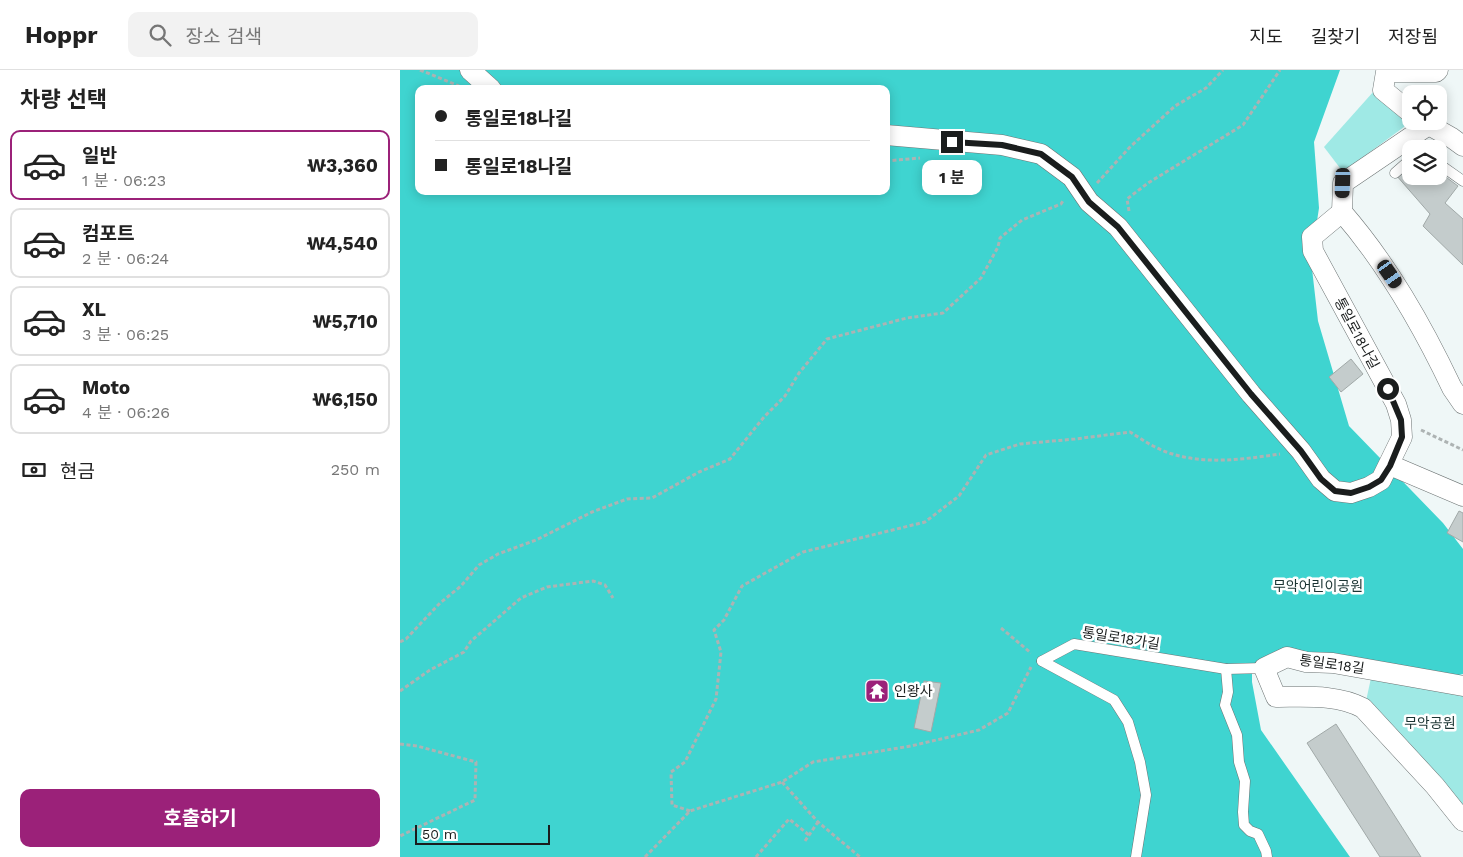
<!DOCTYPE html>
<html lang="ko">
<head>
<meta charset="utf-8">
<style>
	:root { --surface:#fff; --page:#f2f2f2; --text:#222; --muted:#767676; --line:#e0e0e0; --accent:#9b2179 }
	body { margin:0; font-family:"Work Sans","Noto Sans KR",sans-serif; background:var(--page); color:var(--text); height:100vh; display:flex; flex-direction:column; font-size:19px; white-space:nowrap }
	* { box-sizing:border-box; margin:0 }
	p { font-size:16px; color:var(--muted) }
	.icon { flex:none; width:28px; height:28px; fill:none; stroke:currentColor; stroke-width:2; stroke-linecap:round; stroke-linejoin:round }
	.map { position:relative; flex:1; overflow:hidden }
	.drawer { display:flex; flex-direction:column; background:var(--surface); width:400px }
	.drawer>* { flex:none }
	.guide { position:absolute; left:15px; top:15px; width:475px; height:110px; border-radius:10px; box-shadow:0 2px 12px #0003; display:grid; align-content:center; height:110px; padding:0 20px; background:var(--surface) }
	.fabs { position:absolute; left:1002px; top:15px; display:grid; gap:10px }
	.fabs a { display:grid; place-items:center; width:45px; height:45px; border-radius:10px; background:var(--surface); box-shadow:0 2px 12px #0003; font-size:25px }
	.scale { position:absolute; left:15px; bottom:12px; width:135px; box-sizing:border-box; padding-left:5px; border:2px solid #1a1d1d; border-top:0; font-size:14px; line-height:18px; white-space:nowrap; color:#1a1d1d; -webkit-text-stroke:4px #fff; paint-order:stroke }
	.end { position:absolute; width:22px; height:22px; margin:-11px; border:6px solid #1a1d1d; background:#fff; box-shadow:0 0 0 2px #fff }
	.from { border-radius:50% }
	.bubble { position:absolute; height:35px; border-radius:10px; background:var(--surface); box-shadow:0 2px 12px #0003; font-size:16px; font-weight:700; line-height:35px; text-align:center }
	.car { position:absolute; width:15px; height:30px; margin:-15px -8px; border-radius:6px; box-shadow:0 0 4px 1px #0007; background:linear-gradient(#222 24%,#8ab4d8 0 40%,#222 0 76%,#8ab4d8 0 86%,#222 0) }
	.guide b { display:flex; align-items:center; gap:18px; height:48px; font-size:19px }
	.guide b+b { border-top:1px solid var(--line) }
	.guide i { width:12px; height:12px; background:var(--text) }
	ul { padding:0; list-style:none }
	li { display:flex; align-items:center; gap:15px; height:70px; margin:0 10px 8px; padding:0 10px; border:2px solid var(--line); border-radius:10px }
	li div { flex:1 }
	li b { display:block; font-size:19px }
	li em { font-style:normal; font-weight:700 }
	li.on { border-color:var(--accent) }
	li>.icon { width:45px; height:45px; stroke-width:1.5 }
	h2 { padding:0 20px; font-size:22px; line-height:60px }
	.pay { display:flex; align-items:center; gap:12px; height:55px; padding:0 20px; font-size:19px }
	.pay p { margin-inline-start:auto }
	.cta { display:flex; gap:10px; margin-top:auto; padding:10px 20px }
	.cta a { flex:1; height:58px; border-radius:10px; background:var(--accent); color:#fff; font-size:20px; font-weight:700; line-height:58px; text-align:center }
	header { display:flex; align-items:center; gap:30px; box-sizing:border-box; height:70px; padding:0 25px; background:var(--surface); border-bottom:1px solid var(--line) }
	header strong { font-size:24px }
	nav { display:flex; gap:28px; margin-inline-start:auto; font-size:18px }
	.search { width:350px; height:45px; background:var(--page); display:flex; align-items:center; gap:12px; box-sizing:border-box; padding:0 18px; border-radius:10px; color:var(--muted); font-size:19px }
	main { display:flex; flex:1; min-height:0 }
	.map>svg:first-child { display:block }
	.green { fill:#9fe9e5 }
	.forest { fill:#3fd4d0; fill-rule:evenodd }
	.building { fill:#c4cccc; stroke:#a1a9a8 }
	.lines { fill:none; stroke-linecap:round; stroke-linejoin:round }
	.lane-casing { stroke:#6d7474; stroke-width:11 }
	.street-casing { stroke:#6d7474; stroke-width:21 }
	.path { stroke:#adb3b3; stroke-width:3; stroke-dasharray:4 2.5; stroke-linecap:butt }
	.lane { stroke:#fff; stroke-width:10 }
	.street { stroke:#fff; stroke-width:20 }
	.route { stroke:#1a1d1d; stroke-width:6 }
	.labels { text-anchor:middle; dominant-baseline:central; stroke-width:5; stroke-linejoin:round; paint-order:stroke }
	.street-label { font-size:14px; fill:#1a1d1d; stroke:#fff }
	.park-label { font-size:14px; fill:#1b3433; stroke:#fff }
	.poi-label { font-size:14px; fill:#1a1d1d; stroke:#fff; text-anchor:start }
</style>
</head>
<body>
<header>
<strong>Hoppr</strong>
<div class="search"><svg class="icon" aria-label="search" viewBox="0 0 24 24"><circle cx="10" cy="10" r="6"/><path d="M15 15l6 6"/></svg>장소 검색</div>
<nav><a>지도</a><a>길찾기</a><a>저장됨</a></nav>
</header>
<main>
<section class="drawer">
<h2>차량 선택</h2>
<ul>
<li class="on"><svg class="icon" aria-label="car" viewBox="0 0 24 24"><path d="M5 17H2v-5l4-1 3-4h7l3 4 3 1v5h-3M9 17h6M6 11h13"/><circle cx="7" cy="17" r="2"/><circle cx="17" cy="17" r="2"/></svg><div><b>일반</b><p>1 분 · 06:23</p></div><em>₩3,360</em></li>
<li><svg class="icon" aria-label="car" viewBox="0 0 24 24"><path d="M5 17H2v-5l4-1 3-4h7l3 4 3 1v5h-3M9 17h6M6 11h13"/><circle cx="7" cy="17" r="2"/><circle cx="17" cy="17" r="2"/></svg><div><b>컴포트</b><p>2 분 · 06:24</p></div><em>₩4,540</em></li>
<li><svg class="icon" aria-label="car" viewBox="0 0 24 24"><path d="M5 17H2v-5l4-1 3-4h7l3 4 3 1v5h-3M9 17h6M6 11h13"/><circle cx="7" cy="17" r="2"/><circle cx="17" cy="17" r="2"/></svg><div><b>XL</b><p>3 분 · 06:25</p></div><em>₩5,710</em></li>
<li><svg class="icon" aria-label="car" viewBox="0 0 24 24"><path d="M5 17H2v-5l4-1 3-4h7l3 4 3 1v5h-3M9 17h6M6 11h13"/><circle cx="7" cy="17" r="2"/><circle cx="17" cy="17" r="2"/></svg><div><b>Moto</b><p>4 분 · 06:26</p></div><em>₩6,150</em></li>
</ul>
<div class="pay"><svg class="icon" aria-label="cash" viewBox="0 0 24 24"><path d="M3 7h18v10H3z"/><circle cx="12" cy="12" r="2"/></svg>현금<p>250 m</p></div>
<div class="cta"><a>호출하기</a></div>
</section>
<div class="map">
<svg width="1063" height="787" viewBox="0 0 1063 787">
	<rect width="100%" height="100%" fill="#eff7f7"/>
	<g class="green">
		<path d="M974 21 1008 54 943 102 924 77Z"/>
		<path d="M971 608 1063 626V738L966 631Z"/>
	</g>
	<path class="forest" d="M0 0H940L914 72 919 138 911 190 918 251 949 356 1043 453 1063 479V604L1038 610 867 590 852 601V612L861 660 950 787H0ZM19 19H486V121H19Z"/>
	<g class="building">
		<path d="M1011 92V106H1039V102L1058 116 1045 133 1063 149V195L1023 156 1030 144 996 105Z"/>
		<path d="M951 289 963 304 941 322 929 307Z"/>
		<path d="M1059 441 1063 443V472L1047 463Z"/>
		<path d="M524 611 541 613 531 662 514 658Z"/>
		<path d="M936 654 1021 787H980L907 673Z"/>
	</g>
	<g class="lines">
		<g class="lane-casing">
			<g id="lane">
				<path d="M1039 94 1063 111"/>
				<path d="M995 103 1011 89"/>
				<path d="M642 591 714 630 728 652 740 692 746 725 736 787"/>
				<path d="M642 591 674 574 826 599 864 598"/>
				<path d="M826 599 828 622 825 635 837 665 839 692 845 711 843 742 844 755 850 761 858 764 866 781 867 787"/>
			</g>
		</g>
		<g class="street-casing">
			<g id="street">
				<path d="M70 0 91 19"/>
				<path d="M1011 43 983 20 986 2H1036L1038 0"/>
				<path d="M1022 51 1052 68 1063 76"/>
				<path d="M1027 56 943 113 942 142C988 195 1022 255 1052 318L1063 334"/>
				<path d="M486 65 602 75 641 84 672 107 689 132 718 157 851 324 901 381 921 409 935 421 951 423 969 417 981 410 1002 367 1001 350 996 334 913 181 912 167 942 142"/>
				<path d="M990 395 1063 426"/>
				<path d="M1063 616 933 593 906 592 887 587 864 598 876 627C905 627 937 624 963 638L1035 716 1063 751"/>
			</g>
		</g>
		<g class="path">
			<path d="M20 0 59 16"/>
			<path d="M486 91 520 88"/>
			<path d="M697 113 730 77 775 36 806 18 823 0"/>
			<path d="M729 141 727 129 748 113 843 55 880 0"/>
			<path d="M1021 360 1063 380"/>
			<path d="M601 558 631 583"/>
			<path d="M0 572 6 569 40 533 61 516 79 495 98 484 136 470 192 442 227 429 252 428 299 402 330 389 364 347 385 326 399 303 427 269 507 248 543 243 581 208 598 177 600 168 622 150 661 134 664 129"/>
			<path d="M0 621 30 600 64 582 71 571 121 528 147 517 193 511 205 515 213 528"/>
			<path d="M0 674 17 676 76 692 75 730 0 766"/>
			<path d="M382 712 418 752 460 787"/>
			<path d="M290 741 272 735 271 702 285 692 316 629 321 582 314 560 324 550 342 516 403 482 525 452 559 426 586 385 620 374 675 369 730 362C737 366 745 372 753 376 793 397 838 390 880 384"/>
			<path d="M405 771 418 752"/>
			<path d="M245 787 290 741 382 712 413 692 511 676 579 660 608 643 631 597"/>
			<path d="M356 787 389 749 409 765"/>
		</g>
		<use href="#lane" class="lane"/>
		<use href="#street" class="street"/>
	</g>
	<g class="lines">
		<path class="route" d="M552 72 602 75 641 84 672 107 689 132 718 157 851 324 901 381 921 409 935 421 951 423 969 417 981 410 990 396 1002 367 1001 350 988 319"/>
	</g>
	<defs>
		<g id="temple-square" transform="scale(1.25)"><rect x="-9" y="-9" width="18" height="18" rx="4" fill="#9b2179" stroke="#fff"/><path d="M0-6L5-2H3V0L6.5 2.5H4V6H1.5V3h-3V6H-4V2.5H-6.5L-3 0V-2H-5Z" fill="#fff"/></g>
	</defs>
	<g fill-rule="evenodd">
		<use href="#temple-square" x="477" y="621"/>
	</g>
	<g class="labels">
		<g class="street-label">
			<text transform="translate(957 263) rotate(62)">통일로18나길</text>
			<text transform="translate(721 568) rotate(9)">통일로18가길</text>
			<text transform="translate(932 594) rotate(8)">통일로18길</text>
		</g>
		<g class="park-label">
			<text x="918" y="516">무악어린이공원</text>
			<text x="1030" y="653">무악공원</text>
		</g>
		<g class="poi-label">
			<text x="494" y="621">인왕사</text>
		</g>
	</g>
</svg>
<div class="fabs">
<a><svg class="icon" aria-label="locate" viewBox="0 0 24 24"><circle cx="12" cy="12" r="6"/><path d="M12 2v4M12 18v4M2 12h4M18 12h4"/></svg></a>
<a><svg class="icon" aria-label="layers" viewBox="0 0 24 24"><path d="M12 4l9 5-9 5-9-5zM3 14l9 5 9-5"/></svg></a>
</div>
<div class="scale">50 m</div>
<i class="end from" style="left:988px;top:319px"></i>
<i class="end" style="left:552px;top:72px"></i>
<div class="bubble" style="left:522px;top:90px;width:60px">1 분</div>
<i class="car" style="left:943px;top:113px;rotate:182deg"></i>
<i class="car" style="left:990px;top:204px;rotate:145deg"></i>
<div class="guide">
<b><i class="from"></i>통일로18나길</b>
<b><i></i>통일로18나길</b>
</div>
</div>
</main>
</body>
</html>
